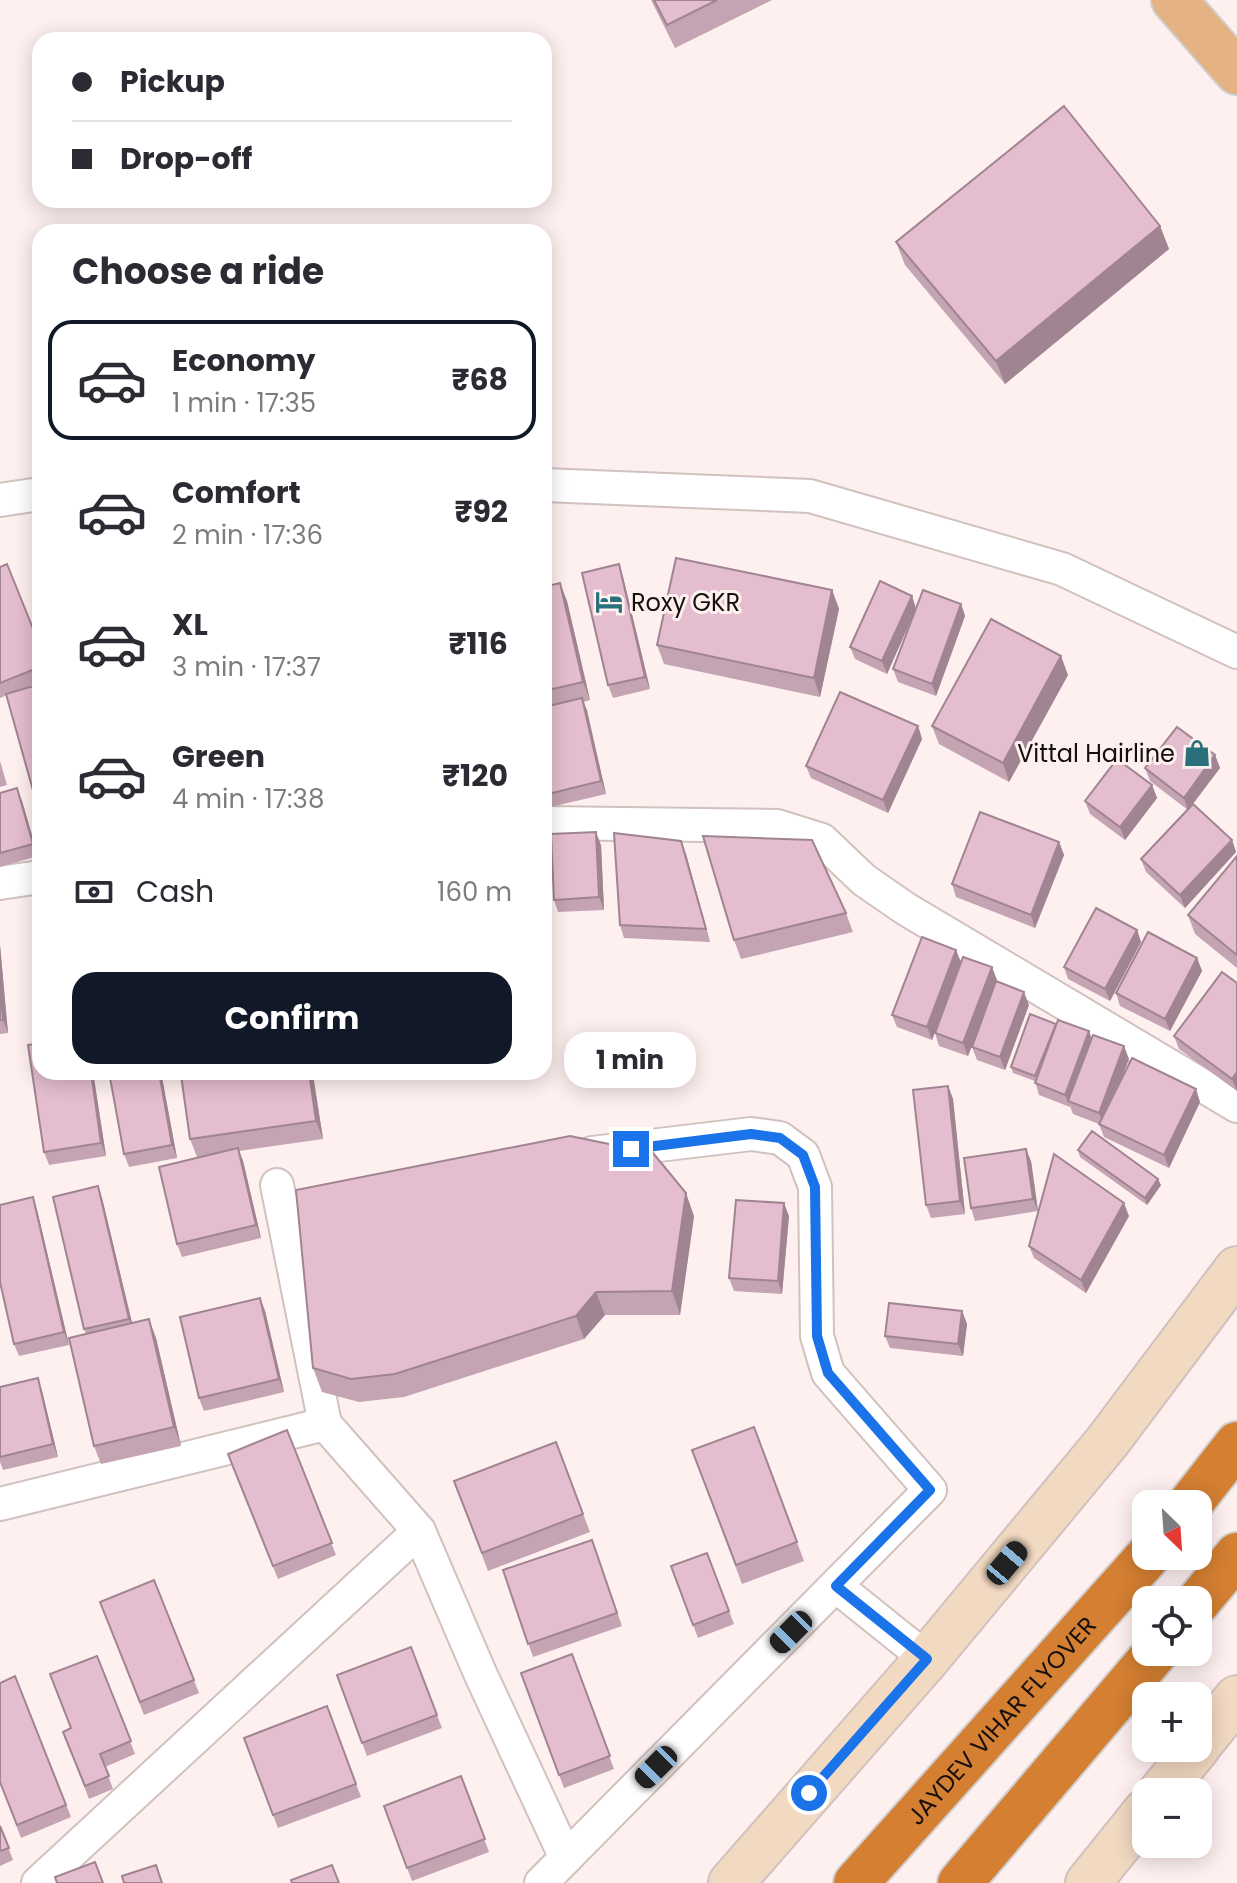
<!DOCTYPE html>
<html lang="en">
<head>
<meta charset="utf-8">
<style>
	:root { --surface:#fff; --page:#f2f2f3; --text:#2b2b33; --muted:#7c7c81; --line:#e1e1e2; --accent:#111827 }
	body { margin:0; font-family:Poppins,sans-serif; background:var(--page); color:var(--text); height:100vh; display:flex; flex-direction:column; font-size:30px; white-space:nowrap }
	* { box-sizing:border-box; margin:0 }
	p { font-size:26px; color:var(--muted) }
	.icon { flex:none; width:44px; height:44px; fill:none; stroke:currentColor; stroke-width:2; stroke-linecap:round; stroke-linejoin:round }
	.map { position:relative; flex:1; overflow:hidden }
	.side { position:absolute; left:32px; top:224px; width:520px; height:856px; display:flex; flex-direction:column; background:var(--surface); border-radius:24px; box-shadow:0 4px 20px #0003 }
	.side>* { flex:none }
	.guide { position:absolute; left:32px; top:32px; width:520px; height:176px; border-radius:24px; box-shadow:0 4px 20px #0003; display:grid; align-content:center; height:176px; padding:0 40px; background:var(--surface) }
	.needle { width:52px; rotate:155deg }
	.controls { position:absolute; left:1132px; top:1490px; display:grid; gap:16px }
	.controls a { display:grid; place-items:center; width:80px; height:80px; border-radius:16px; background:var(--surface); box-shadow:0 4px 20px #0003; font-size:40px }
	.end { position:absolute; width:36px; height:36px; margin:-18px; border:10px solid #1a73e8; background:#fff; box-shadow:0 0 0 4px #fff }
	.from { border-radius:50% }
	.bubble { position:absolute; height:56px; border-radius:24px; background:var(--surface); box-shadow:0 4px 20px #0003; font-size:26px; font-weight:700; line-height:56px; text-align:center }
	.car { position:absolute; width:24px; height:48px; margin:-24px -12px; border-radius:10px; box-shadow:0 0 6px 2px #0007; background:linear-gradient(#222 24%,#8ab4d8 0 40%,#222 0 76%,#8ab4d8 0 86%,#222 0) }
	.guide b { display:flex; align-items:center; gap:28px; height:76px; font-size:30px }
	.guide b+b { border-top:2px solid var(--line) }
	.guide i { width:20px; height:20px; background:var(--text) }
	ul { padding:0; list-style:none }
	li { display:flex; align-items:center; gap:24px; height:120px; margin:0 16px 12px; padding:0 24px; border:4px solid transparent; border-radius:24px }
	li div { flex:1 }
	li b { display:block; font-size:30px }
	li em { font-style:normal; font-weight:700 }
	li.selected { border-color:var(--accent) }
	li>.icon { width:72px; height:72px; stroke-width:1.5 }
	h2 { padding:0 40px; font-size:36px; line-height:96px }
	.pay { display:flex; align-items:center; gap:20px; height:88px; padding:0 40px; font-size:30px }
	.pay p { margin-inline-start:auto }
	.primary-button { display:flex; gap:16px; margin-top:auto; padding:16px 40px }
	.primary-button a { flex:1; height:92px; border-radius:24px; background:var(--accent); color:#fff; font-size:32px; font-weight:700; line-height:92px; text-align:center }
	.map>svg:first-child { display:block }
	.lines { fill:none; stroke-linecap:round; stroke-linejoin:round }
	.street-casing { stroke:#d1c1bf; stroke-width:36 }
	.secondary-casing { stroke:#d1c1bf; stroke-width:48 }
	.primary-casing { stroke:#d0cfcf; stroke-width:48 }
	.highway-casing { stroke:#d0cfcf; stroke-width:48 }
	.street { stroke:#fff; stroke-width:32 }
	.secondary { stroke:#f2d9c2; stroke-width:44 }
	.primary { stroke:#e5b284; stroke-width:44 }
	.highway { stroke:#d47f32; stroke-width:44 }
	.wall { fill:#c4a3b2 }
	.shaded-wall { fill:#a08491 }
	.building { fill:#e4bdcf; stroke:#a08491; stroke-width:2 }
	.route { stroke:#1a73e8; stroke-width:10 }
	.labels { text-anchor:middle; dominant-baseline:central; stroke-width:6; stroke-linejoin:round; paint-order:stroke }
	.poi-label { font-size:24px; fill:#150f0f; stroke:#fef0ef; text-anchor:start }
	.street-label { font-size:24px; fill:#150f0f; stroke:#fef0ef }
</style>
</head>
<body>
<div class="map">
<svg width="1237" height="1883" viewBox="0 0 1237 1883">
	<rect width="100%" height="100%" fill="#fef0ef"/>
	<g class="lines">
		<g class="street-casing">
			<g id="street">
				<path d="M544 485 810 496 1062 569 1237 652"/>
				<path d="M0 500 40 494"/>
				<path d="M544 823 777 826 822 840 864 880 906 909 1237 1106"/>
				<path d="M0 883 40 877"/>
				<path d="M277 1185 325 1424 419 1531 480 1673 566 1858"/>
				<path d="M0 1504 325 1424"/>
				<path d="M836 1586 927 1659"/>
				<path d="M38 1883 419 1531"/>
				<path d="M541 1883 930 1490 828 1373 817 1336 815 1187 803 1155 780 1138 751 1134 592 1153"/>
			</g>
		</g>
		<g class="secondary-casing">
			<g id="secondary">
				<path d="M1198 1746 1237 1698"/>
				<path d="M1161 1792 1197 1748"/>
				<path d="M731 1883 927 1659 1107 1442 1237 1269"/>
				<path d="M1088 1883 1146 1811"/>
			</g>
		</g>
		<g class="primary-casing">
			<path id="primary" d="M1174 0 1237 72"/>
		</g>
		<g class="highway-casing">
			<g id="highway">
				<path d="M1190 1504 1237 1444"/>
				<path d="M1198 1602 1237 1555"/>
				<path id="s1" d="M856 1883 1148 1556"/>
				<path d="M960 1883 1156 1652"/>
			</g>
		</g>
		<use href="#street" class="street"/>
		<use href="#secondary" class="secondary"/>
		<use href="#primary" class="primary"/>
		<use href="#highway" class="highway"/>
	</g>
	<g class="wall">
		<path d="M651 0H772L675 48Z"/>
		<path d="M1160 226 1169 249 1005 384 905 265 896 242Z"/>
		<path d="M619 564 623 577 650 689 613 698 608 685Z"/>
		<path d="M0 567 40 646V682L17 691 40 684V812L7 695 0 698Z"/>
		<path d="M544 587 567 601 590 700 584 702 606 794 546 808 544 803Z"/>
		<path d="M832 590 839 609 820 697 664 664 657 645Z"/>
		<path d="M912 596 916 608 961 604 965 616 936 696 898 682 893 669 913 615 887 674 855 659 850 647Z"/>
		<path d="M1068 675 1009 782 939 744 932 726Z"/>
		<path d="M918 726 922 739 888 813 811 778 806 766Z"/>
		<path d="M1215 755 1220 768 1193 804 1232 840 1236 852 1185 908 1146 872 1141 859 1188 810 1150 781 1145 768Z"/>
		<path d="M0 761 7 785 0 787Z"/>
		<path d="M1152 785 1157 798 1125 840 1090 814 1085 801Z"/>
		<path d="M0 793 22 801 38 856 0 867Z"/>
		<path d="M1059 842 1064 855 1035 928 956 897 952 884Z"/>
		<path d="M601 845 604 910 558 912 554 900Z"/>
		<path d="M686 854 710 942 624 938 620 925Z"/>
		<path d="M1237 856V968L1195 934 1188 915Z"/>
		<path d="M846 913 853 932 741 959 734 940Z"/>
		<path d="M1137 930 1141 942 1110 1001 1068 979 1064 967Z"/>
		<path d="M0 945 8 1033 0 1034Z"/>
		<path d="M1197 958 1202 971 1170 1031 1120 1006 1116 993Z"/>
		<path d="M961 962 932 1040 897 1027 892 1015Z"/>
		<path d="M997 980 968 1056 939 1046 935 1033Z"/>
		<path d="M1237 983V1091L1179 1049 1174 1036Z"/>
		<path d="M1029 1005 1005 1070 977 1060 972 1047Z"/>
		<path d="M1056 1024 1089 1031 1092 1039 1129 1059 1120 1081 1200 1102 1169 1168 1104 1137 1099 1124 1073 1114 1070 1106V1107L1039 1095 1035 1081 1013 1073 1011 1067Z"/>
		<path d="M93 1072 106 1156 49 1165 44 1152Z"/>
		<path d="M109 1072H161L177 1158 129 1167 124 1154Z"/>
		<path d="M313 1075 323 1139 239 1151 243 1161 261 1238 182 1257 177 1244 204 1156 197 1157 190 1139Z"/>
		<path d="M948 1086 953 1099 965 1214 931 1218 926 1205Z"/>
		<path d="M1078 1150 1161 1185 1147 1205 1080 1157Z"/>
		<path d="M1031 1161 1038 1211 975 1221 971 1208Z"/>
		<path d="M33 1197 37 1210 69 1345 19 1356 14 1344Z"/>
		<path d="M102 1198 132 1323 156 1338 181 1446 101 1464 94 1446 86 1334 84 1329Z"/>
		<path d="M694 1216 680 1315H605L584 1339 404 1397 359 1402 322 1392 313 1368Z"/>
		<path d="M789 1216 782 1294 734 1291 729 1278Z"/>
		<path d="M1129 1216 1086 1293 1034 1258 1029 1246Z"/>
		<path d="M260 1298 265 1311 284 1392 204 1411 199 1398Z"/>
		<path d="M962 1311 967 1324 963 1356 890 1348 885 1336Z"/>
		<path d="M0 1387 42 1391 58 1457 3 1470 0 1462Z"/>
		<path d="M754 1427 804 1561 742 1584 692 1450Z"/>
		<path d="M287 1430 336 1555 278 1579 232 1466Z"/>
		<path d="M556 1442 590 1532 488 1571 454 1481Z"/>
		<path d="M592 1540 622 1626 533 1657 503 1570Z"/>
		<path d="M707 1553 734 1624 698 1638 671 1566Z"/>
		<path d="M154 1580 199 1693 144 1715 100 1602Z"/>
		<path d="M572 1654 614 1769 564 1788 521 1673Z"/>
		<path d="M97 1656 135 1754 105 1767 113 1789 89 1799 63 1732 71 1728Z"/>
		<path d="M337 1675 437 1715 442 1728 367 1756Z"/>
		<path d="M15 1676 71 1817 21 1838 0 1783Z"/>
		<path d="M327 1706 361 1797 278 1828 244 1738Z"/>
		<path d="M461 1776 489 1852 412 1881 384 1806Z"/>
		<path d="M0 1826 13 1860 0 1866Z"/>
	</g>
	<g class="shaded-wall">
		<path d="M1160 226 1169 249 1005 384 996 361Z"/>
		<path d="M619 564 623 577 650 689 645 677Z"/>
		<path d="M560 583 567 601 590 700 583 682Z"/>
		<path d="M832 590 839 609 820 697 814 678Z"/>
		<path d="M912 596 916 609 887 674 882 661Z"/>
		<path d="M961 604 965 616 936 696 932 684Z"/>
		<path d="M1061 656 1068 675 1009 782 1003 763Z"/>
		<path d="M582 698 587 710 606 794 601 781Z"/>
		<path d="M918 726 922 739 888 813 883 800Z"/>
		<path d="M1215 755 1220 768 1188 810 1184 798Z"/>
		<path d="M1152 785 1157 798 1125 840 1120 827Z"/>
		<path d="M17 788 22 801 38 856 33 844Z"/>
		<path d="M596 832 601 845 604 910 599 897Z"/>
		<path d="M1232 840 1236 852 1185 908 1180 895Z"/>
		<path d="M681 841 686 854 710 942 706 929Z"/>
		<path d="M1059 842 1064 855 1035 928 1031 915Z"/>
		<path d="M1137 930 1141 942 1110 1001 1105 989Z"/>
		<path d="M0 945 8 1033 3 1020 0 983Z"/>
		<path d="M956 950 961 962 932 1040 927 1027Z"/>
		<path d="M1197 958 1202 971 1170 1031 1165 1019Z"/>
		<path d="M992 967 997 980 968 1056 963 1043Z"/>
		<path d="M1024 992 1029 1005 1005 1070 1000 1057Z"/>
		<path d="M1089 1031 1093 1044 1068 1101 1070 1107 1065 1095Z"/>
		<path d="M1124 1046 1129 1059 1103 1126 1099 1113Z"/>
		<path d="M91 1072H93L106 1156 101 1143Z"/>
		<path d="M159 1072H161L177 1158 172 1145Z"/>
		<path d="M309 1072H312L313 1075 323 1139 316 1121Z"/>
		<path d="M1237 1072V1091L1232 1079Z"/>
		<path d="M948 1086 953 1099 965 1214 960 1201Z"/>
		<path d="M1196 1089 1200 1102 1169 1168 1164 1155Z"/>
		<path d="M238 1148 243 1161 261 1238 256 1225Z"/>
		<path d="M1026 1149 1031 1161 1038 1211 1033 1199Z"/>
		<path d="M1158 1179 1161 1185 1147 1205 1145 1198Z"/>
		<path d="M98 1186 102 1198 134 1331 129 1319Z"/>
		<path d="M686 1193 694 1216 680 1315 672 1291Z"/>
		<path d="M33 1197 37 1210 69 1345 64 1332Z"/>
		<path d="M784 1203 789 1216 782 1294 778 1281Z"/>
		<path d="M1124 1203 1129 1216 1086 1293 1081 1280Z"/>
		<path d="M596 1292 605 1315 584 1339 576 1316Z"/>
		<path d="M260 1298 265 1311 284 1392 279 1379Z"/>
		<path d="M962 1311 967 1324 963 1356 958 1344Z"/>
		<path d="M149 1319 156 1338 181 1446 174 1427Z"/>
		<path d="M38 1378 42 1391 58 1457 53 1444Z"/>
	</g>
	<g class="building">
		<path d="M654 0H717L667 25Z"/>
		<path d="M1064 106 1160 226 996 361 896 242Z"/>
		<path d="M676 558 832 590 814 678 657 645Z"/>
		<path d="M7 564 40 646V667L0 683V567Z"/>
		<path d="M619 564 645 677 608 685 582 573Z"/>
		<path d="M880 581 912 596 882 661 850 647Z"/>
		<path d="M560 583 583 682 544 691V587Z"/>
		<path d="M923 590 961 604 932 684 893 669Z"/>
		<path d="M991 619 1061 656 1003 763 932 726Z"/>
		<path d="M40 684V800L36 801 6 694Z"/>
		<path d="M840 692 918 726 883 800 806 766Z"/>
		<path d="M582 698 601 781 544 795V707Z"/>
		<path d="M1177 727 1215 755 1184 798 1145 768Z"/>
		<path d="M1117 759 1152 785 1120 827 1085 801Z"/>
		<path d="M17 788 33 844 0 853V793Z"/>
		<path d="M1193 804 1232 840 1180 895 1141 859Z"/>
		<path d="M980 812 1059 842 1031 915 952 884Z"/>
		<path d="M596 832 599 897 554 900 551 834Z"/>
		<path d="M614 833 681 841 706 929 620 925Z"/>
		<path d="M703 836 812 840 846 913 734 940Z"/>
		<path d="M1237 856V955L1188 915Z"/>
		<path d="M1096 908 1137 930 1105 989 1064 967Z"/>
		<path d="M1148 932 1197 958 1165 1019 1116 993Z"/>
		<path d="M922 937 956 950 927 1027 892 1015Z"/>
		<path d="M963 957 992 967 963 1043 935 1033Z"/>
		<path d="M1222 972 1237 983V1072L1232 1079 1174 1036Z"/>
		<path d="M996 981 1024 992 1000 1057 972 1047Z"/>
		<path d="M0 983 3 1020H0Z"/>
		<path d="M1030 1014 1056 1024 1035 1076 1011 1067Z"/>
		<path d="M1058 1020 1089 1031 1065 1095 1035 1083Z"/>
		<path d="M1093 1035 1124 1046 1099 1113 1068 1101Z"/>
		<path d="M40 1043V1072H91L101 1143 44 1152 28 1045Z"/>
		<path d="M1132 1058 1196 1089 1164 1155 1099 1124Z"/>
		<path d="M109 1072H159L172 1145 124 1154Z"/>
		<path d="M203 1072H309L316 1121 190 1139 181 1075Z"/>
		<path d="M948 1086 960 1201 926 1205 913 1090Z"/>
		<path d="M1092 1131 1158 1179 1145 1198 1078 1150Z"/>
		<path d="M570 1136 653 1153 686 1193 672 1291 596 1292 576 1316 395 1374 351 1379 313 1368 296 1190Z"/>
		<path d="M238 1148 256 1225 177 1244 159 1167Z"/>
		<path d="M1026 1149 1033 1199 971 1208 964 1158Z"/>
		<path d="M1054 1154 1124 1203 1081 1280 1029 1246Z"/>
		<path d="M98 1186 129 1319 84 1329 53 1197Z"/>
		<path d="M33 1197 64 1332 14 1344 0 1282V1205Z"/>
		<path d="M736 1200 784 1203 778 1281 729 1278Z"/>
		<path d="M260 1298 279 1379 199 1398 180 1317Z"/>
		<path d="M889 1303 962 1311 958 1344 885 1336Z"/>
		<path d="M149 1319 174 1427 94 1446 69 1338Z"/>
		<path d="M38 1378 53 1444 0 1457V1387Z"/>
		<path d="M754 1427 797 1542 736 1565 692 1450Z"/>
		<path d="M287 1430 332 1543 273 1566 228 1454Z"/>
		<path d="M556 1442 583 1514 482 1553 454 1481Z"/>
		<path d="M592 1540 617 1613 528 1644 503 1570Z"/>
		<path d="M707 1553 729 1611 693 1625 671 1566Z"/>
		<path d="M154 1580 194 1680 140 1702 100 1602Z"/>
		<path d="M411 1647 437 1715 362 1743 337 1675Z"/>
		<path d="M572 1654 610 1756 559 1775 521 1673Z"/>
		<path d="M97 1656 131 1741 100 1754 109 1776 85 1786 63 1732 71 1728 50 1674Z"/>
		<path d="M15 1676 66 1805 17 1825 0 1782V1683Z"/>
		<path d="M327 1706 356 1784 273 1815 244 1738Z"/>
		<path d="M461 1776 485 1839 407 1868 384 1806Z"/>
		<path d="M0 1826 9 1848 0 1851Z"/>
		<path d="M95 1862 103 1883H57L55 1877Z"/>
		<path d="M156 1865 162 1883H124L122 1876Z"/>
		<path d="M332 1865 339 1883H292L291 1880Z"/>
	</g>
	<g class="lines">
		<path class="route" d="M631 1149 751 1134 780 1138 803 1155 815 1187 817 1336 828 1373 930 1490 836 1586 927 1659 809 1793"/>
	</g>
	<defs>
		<g id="hotel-bare" transform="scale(2.16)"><path d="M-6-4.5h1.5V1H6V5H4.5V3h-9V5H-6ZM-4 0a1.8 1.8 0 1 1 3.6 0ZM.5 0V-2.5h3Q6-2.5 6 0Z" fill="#29707c" stroke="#fef0ef" stroke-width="2.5" paint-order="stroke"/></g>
		<g id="shop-bare" transform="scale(2.16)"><path d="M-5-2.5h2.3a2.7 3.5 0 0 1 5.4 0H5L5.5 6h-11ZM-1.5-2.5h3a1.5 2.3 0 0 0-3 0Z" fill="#29707c" stroke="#fef0ef" stroke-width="2.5" paint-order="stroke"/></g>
	</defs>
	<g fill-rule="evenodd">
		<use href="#hotel-bare" x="609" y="602"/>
		<use href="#shop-bare" x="1197" y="753"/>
	</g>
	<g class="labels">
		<g class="poi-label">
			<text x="631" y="602">Roxy GKR</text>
			<text x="1175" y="753" text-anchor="end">Vittal Hairline</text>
		</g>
		<g class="street-label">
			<text stroke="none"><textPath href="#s1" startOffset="218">JAYDEV VIHAR FLYOVER</textPath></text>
		</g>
	</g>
</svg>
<div class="controls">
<a><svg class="needle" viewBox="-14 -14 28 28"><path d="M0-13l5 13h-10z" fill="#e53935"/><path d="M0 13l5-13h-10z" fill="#7c7c81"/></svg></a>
<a><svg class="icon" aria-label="locate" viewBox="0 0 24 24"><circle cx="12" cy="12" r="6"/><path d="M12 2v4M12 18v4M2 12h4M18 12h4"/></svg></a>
<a>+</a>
<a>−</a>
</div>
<i class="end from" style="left:809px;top:1793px"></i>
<i class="end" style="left:631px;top:1149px"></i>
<div class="bubble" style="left:564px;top:1032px;width:132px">1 min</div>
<i class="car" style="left:1007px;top:1563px;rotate:40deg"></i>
<i class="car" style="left:791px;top:1632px;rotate:225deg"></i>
<i class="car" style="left:656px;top:1767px;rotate:225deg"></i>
<div class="guide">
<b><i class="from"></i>Pickup</b>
<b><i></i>Drop-off</b>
</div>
<section class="side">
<h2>Choose a ride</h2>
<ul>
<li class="selected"><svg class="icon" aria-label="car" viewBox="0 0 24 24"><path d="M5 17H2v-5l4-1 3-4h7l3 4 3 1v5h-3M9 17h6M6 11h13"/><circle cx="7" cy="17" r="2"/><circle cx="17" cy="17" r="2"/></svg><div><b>Economy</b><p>1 min · 17:35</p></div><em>₹68</em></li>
<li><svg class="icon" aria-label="car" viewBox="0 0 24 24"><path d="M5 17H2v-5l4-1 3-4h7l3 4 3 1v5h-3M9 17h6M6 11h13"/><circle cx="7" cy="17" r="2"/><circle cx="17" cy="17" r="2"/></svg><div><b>Comfort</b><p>2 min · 17:36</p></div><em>₹92</em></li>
<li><svg class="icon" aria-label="car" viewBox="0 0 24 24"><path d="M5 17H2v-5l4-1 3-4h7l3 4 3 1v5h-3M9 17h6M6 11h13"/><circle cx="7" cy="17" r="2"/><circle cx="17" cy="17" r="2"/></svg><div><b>XL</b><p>3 min · 17:37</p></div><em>₹116</em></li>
<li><svg class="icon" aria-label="car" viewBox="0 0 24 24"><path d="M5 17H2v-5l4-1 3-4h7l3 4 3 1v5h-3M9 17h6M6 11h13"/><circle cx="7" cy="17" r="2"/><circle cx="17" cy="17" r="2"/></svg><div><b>Green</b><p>4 min · 17:38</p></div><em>₹120</em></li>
</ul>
<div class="pay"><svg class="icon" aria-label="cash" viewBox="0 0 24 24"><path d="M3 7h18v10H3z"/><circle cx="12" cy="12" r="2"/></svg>Cash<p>160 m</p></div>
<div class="primary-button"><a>Confirm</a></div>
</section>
</div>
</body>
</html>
